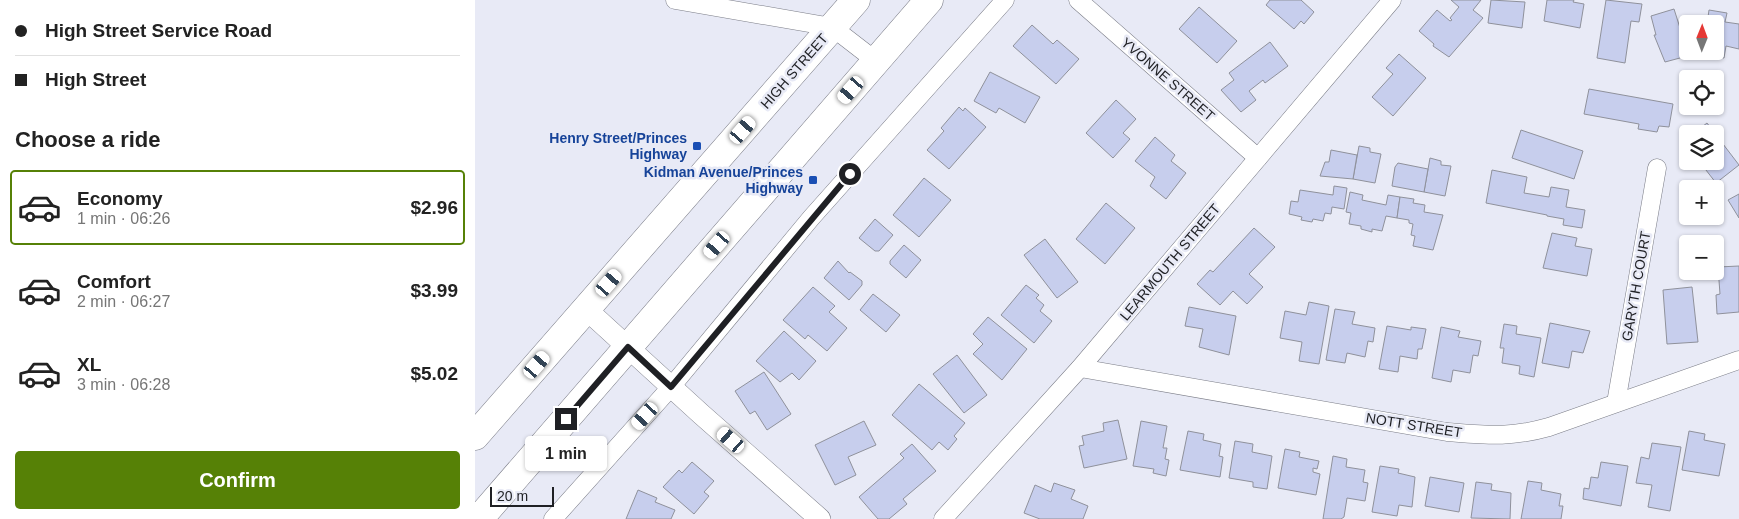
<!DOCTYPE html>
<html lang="en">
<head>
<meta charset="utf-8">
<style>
	:root { --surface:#fff; --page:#f2f2f2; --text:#222; --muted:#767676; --line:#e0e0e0; --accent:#568106 }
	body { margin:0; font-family:Arial,sans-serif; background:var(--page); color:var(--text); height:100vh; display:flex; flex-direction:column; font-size:19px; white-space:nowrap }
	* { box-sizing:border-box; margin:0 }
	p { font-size:16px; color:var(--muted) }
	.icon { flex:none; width:28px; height:28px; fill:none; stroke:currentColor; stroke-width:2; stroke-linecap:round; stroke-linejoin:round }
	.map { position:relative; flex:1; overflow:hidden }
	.panel { display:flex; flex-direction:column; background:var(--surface); width:475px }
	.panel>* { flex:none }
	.hud { display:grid; align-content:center; height:110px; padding:0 15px; background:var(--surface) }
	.needle { width:32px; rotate:1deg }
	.fabs { position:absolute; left:1204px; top:15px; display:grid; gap:10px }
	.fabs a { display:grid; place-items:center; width:45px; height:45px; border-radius:5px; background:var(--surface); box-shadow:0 1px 4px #0004; font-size:25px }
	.scale { position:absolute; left:15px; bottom:12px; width:64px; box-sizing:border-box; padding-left:5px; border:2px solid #1f2024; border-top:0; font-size:14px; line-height:18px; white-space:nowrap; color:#1f2024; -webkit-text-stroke:4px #e8eaf6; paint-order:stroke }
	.end { position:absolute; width:22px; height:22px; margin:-11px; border:6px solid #1f2024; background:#fff; box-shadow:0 0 0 2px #fff }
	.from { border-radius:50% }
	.bubble { position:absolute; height:35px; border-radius:5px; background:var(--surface); box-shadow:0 1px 4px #0004; font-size:16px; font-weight:700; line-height:35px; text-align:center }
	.car { position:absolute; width:15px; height:30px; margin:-15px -8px; border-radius:6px; box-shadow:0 0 4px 1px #0007; background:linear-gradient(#fff 24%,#345 0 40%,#fff 0 76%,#345 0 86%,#fff 0) }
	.hud b { display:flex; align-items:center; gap:18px; height:48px; font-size:19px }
	.hud b+b { border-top:1px solid var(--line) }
	.hud i { width:12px; height:12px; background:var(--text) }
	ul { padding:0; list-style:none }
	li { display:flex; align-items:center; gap:15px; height:75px; margin:0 10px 8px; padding:0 5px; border:2px solid transparent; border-radius:5px }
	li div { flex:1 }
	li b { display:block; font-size:19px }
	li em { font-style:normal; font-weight:700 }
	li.active { border-color:var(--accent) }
	li>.icon { width:45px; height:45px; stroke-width:1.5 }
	h2 { padding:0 15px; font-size:22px; line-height:60px }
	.cta { display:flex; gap:10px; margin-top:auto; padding:10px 15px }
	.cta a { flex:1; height:58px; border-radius:5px; background:var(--accent); color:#fff; font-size:20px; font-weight:700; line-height:58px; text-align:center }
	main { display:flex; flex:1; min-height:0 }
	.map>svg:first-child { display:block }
	.building { fill:#c7ceed; stroke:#8f919b }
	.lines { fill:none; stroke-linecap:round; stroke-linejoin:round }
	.minor-casing { stroke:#7b7d87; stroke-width:19 }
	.tertiary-casing { stroke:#7b7d87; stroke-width:22 }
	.trunk-casing { stroke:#7b7d87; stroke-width:29 }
	.minor { stroke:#fff; stroke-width:18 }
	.tertiary { stroke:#fff; stroke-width:21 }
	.trunk { stroke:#fff; stroke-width:28 }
	.route { stroke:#1f2024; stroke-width:6 }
	.transit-dot { fill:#1a4fb4; stroke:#e8eaf6; stroke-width:2 }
	.labels { text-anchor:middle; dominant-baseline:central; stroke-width:5; stroke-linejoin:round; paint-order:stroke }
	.street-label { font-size:14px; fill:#1f2024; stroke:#e8eaf6 }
	.transit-label { font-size:14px; font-weight:bold; fill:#164399; stroke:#e8eaf6; text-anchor:end }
</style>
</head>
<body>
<main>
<section class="panel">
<div class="hud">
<b><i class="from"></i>High Street Service Road</b>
<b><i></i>High Street</b>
</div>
<h2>Choose a ride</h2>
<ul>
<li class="active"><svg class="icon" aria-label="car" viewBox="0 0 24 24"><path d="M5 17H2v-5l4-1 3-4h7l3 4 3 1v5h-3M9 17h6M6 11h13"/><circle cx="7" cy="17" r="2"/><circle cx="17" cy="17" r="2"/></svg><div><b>Economy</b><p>1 min · 06:26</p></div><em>$2.96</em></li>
<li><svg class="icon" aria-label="car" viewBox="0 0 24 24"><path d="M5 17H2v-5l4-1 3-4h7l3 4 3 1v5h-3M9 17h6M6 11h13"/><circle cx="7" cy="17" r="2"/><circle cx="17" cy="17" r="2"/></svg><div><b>Comfort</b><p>2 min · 06:27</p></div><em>$3.99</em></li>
<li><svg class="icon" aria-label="car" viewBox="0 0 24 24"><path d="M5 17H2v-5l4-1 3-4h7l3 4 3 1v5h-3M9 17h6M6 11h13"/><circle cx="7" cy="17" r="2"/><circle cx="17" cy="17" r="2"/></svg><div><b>XL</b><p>3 min · 06:28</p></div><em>$5.02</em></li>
</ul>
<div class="cta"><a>Confirm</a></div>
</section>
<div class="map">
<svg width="1264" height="519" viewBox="0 0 1264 519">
	<rect width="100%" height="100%" fill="#e8eaf6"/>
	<g class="building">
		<path d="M795 0H826L839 12 829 24 826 21 819 29 791 5Z"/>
		<path d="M976 0H1006L998 10 1008 18 974 57 958 46 959 44 944 31 962 10 975 21 977 20 975 18 984 7Z"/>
		<path d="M1016 0 1050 2 1047 28 1013 23Z"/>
		<path d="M1072 0H1099L1098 2 1109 4 1105 28 1069 21Z"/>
		<path d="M1131 0 1167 4 1164 22 1156 21 1150 63 1122 58Z"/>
		<path d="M724 7 762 41 742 63 704 29Z"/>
		<path d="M1199 9 1206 31 1208 30 1212 51 1216 55 1190 62 1179 35H1181L1176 16Z"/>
		<path d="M1234 10 1252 13 1250 22 1264 24V49L1251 46 1249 58 1227 55 1228 51H1240V24H1232Z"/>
		<path d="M557 25 578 44 582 40 604 59 581 84 538 46Z"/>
		<path d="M795 42 813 66 790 83 788 80 774 91 781 100 766 112 746 90 759 80 754 73Z"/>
		<path d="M924 54 951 78 918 116 897 97 918 74 911 68Z"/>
		<path d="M515 72 565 97 550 123 524 108 521 113 499 101Z"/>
		<path d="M1114 89 1198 104 1194 127 1184 126 1182 132 1163 129 1164 124 1109 114Z"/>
		<path d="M641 100 661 119 648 133 655 139 638 158 611 133Z"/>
		<path d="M484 107 488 111 490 108 511 127 474 169 452 150 469 131 466 128Z"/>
		<path d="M1232 123 1264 165 1241 183 1224 161H1240V134H1218Z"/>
		<path d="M1046 130 1108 151 1099 179 1037 158Z"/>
		<path d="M680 137 700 155 696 161 711 173 691 199 675 186 680 177 660 161Z"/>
		<path d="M884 146 895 148V152L906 154 900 183 878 179Z"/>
		<path d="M856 150 882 155 878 179 845 176 850 162H854Z"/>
		<path d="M955 158 966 161V165L976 166 970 196 949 192Z"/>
		<path d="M923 163 953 169 949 192 917 186 920 167Z"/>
		<path d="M1017 170 1052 177 1049 193 1074 197 1076 187 1094 190 1091 207 1110 210 1107 228 1088 225 1089 219 1072 216V215L1011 203Z"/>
		<path d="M449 178 476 200 444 237 418 215Z"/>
		<path d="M859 186 872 188 869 209 857 207 856 214 850 213 848 221 838 219 837 222 826 220 827 217 814 214 816 201 823 202 825 190 858 195Z"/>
		<path d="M875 192 888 195 887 200 911 205 913 195 925 197 922 218 911 216 907 231 897 229V232L886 229V226L874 224 876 213 871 212Z"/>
		<path d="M1264 194V218L1253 200Z"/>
		<path d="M925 197 939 199 938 203 950 205 949 212 968 215 958 250 938 246 940 236 936 235 938 224 934 223V220L922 218Z"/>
		<path d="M631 203 660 228 630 264 601 239Z"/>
		<path d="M400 219 418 235 404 251H400L384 238Z"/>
		<path d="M779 228 800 247 774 274 788 287 772 304 758 291 745 305 722 284 735 270 738 272Z"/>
		<path d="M1077 233 1102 238 1100 246 1117 249 1112 276 1068 268Z"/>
		<path d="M570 239 603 282 582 298 549 255Z"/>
		<path d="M429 245 446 260 431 278 415 264V261Z"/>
		<path d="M363 261 374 273 375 272 387 281V285L374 300 349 278Z"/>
		<path d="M1264 266V312L1242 314 1241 295 1245 294 1243 267Z"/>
		<path d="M551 285 564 295 561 298 569 305 565 311 577 321 559 343 526 315Z"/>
		<path d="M338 287 360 306 354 312 372 328 352 351 333 335 330 339 308 320Z"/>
		<path d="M1217 287 1223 342 1192 344 1188 290Z"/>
		<path d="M398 294 425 315 411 332 385 310Z"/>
		<path d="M834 302 854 306 844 364 824 361 827 342 805 338 810 311 831 315Z"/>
		<path d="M714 307 761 316 754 355 724 347 728 329 710 326Z"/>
		<path d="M860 309 880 312 877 324 900 328 898 342 893 341 890 357 872 353 870 363 851 360Z"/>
		<path d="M513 317 552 349 527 380 498 354 508 344 498 334Z"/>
		<path d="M1075 323 1115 331 1108 353 1097 351 1094 368 1067 363Z"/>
		<path d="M1029 324 1042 326 1041 334 1066 338 1059 377 1044 374 1045 366 1027 363 1029 348H1025Z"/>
		<path d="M912 326 936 330V327L951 329 947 349H943L942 359 925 356 923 372 904 369Z"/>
		<path d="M966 327 985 331 983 337 1006 341 1003 356 998 355 995 373 978 370 976 382 957 378Z"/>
		<path d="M309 331 341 361 324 380 317 373 305 382 281 361Z"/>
		<path d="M482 355 512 395 489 413 458 374Z"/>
		<path d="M289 372 316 414 292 430 280 411 275 414 260 391Z"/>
		<path d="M444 384 490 423 479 436 482 439 473 450 464 442 457 450 417 415Z"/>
		<path d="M643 420 652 459 609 468 604 446 609 445 607 436 629 431 628 423Z"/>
		<path d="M389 421 401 445 373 457 381 475 360 485 340 445Z"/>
		<path d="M666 421 692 426 688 448H692L690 459 694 460 691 476 678 473 679 469 658 466Z"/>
		<path d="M713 431 729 434 728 440 746 444 744 456 748 457 745 477 705 470Z"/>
		<path d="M1214 431 1230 434 1229 440 1250 444 1244 476 1207 470Z"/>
		<path d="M760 441 778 444 777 452 797 456 792 489 778 487V482L754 478Z"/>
		<path d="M1177 443 1206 447 1195 511 1173 507 1177 485 1161 483 1166 457 1174 459Z"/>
		<path d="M437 444 461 471 428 499 432 504 414 519H403L384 497 429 458 425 454Z"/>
		<path d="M810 449 825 452 824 457 844 461 842 469 838 468V472L845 474 841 495 803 488Z"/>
		<path d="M858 456 872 459 871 467 890 470 888 482 893 483 890 501 872 498 869 517 866 519H848Z"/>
		<path d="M217 462 239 481 229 492 234 496 219 514 188 487 204 470 207 473Z"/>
		<path d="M1126 462 1153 466 1146 506 1108 499 1109 488 1114 489 1116 477 1123 478Z"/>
		<path d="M905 466 924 469 923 473 940 477 937 507 924 505 922 516 897 512Z"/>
		<path d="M955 477 989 483 984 512 950 506Z"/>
		<path d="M1053 481 1067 483 1066 490 1086 494 1084 506H1088L1086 519H1046Z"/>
		<path d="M1001 482 1017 484 1016 490 1036 493 1035 519 996 518Z"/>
		<path d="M579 483 600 490 596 499 613 506 608 519H565L549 513 560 485 576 492Z"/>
		<path d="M163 490 182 498 180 502 200 510 196 519H151Z"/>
	</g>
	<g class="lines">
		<g class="minor-casing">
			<g id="minor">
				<path d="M200 0 357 27 401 61"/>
				<path d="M603 0 783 158"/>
				<path d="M605 368 972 432C1012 435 1035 438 1074 427L1264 360"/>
				<path d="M1141 403 1182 168"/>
				<path d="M78 519 196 387 336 218 530 0"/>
				<path d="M468 519 605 368 917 0"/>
			</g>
		</g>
		<g class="tertiary-casing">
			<path id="tertiary" d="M111 309 226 414 345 519"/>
		</g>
		<g class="trunk-casing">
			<g id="trunk">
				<path d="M0 436 381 0"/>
				<path d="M4 519 454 0"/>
			</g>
		</g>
		<use href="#minor" class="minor"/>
		<use href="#tertiary" class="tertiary"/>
		<use href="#trunk" class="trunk"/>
	</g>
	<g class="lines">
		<path class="route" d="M91 419 153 347 196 387 375 174"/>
	</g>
	<g class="transit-dot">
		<rect x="217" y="141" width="10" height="10" rx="2.5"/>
		<rect x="333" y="175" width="10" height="10" rx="2.5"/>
	</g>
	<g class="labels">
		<g class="street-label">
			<text transform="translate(319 71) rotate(-49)">HIGH STREET</text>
			<text transform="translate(693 79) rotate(41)">YVONNE STREET</text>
			<text transform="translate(695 262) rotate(-50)">LEARMOUTH STREET</text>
			<text transform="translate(1161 286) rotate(-80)">GARYTH COURT</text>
			<text transform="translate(939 425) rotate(9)">NOTT STREET</text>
		</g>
		<g class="transit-label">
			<text x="212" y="138">Henry Street/Princes<tspan x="212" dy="16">Highway</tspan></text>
			<text x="328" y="172">Kidman Avenue/Princes<tspan x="328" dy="16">Highway</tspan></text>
		</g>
	</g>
</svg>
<div class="fabs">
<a><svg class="needle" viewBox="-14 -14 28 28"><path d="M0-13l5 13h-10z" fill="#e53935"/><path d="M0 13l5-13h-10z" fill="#767676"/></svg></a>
<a><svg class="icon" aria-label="locate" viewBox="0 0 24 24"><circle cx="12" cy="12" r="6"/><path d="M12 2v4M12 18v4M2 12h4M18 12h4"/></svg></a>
<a><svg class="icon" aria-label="layers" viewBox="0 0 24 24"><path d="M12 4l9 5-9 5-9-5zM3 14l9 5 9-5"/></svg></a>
<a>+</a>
<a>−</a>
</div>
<div class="scale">20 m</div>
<i class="end from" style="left:375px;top:174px"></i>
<i class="end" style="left:91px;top:419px"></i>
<div class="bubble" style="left:50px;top:436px;width:82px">1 min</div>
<i class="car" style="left:376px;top:90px;rotate:221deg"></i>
<i class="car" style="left:268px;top:130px;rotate:41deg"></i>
<i class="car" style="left:242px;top:245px;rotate:221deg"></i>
<i class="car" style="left:134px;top:283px;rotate:41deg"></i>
<i class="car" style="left:62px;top:365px;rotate:41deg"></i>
<i class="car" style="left:170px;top:416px;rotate:222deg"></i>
<i class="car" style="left:256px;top:440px;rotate:311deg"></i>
</div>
</main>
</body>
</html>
